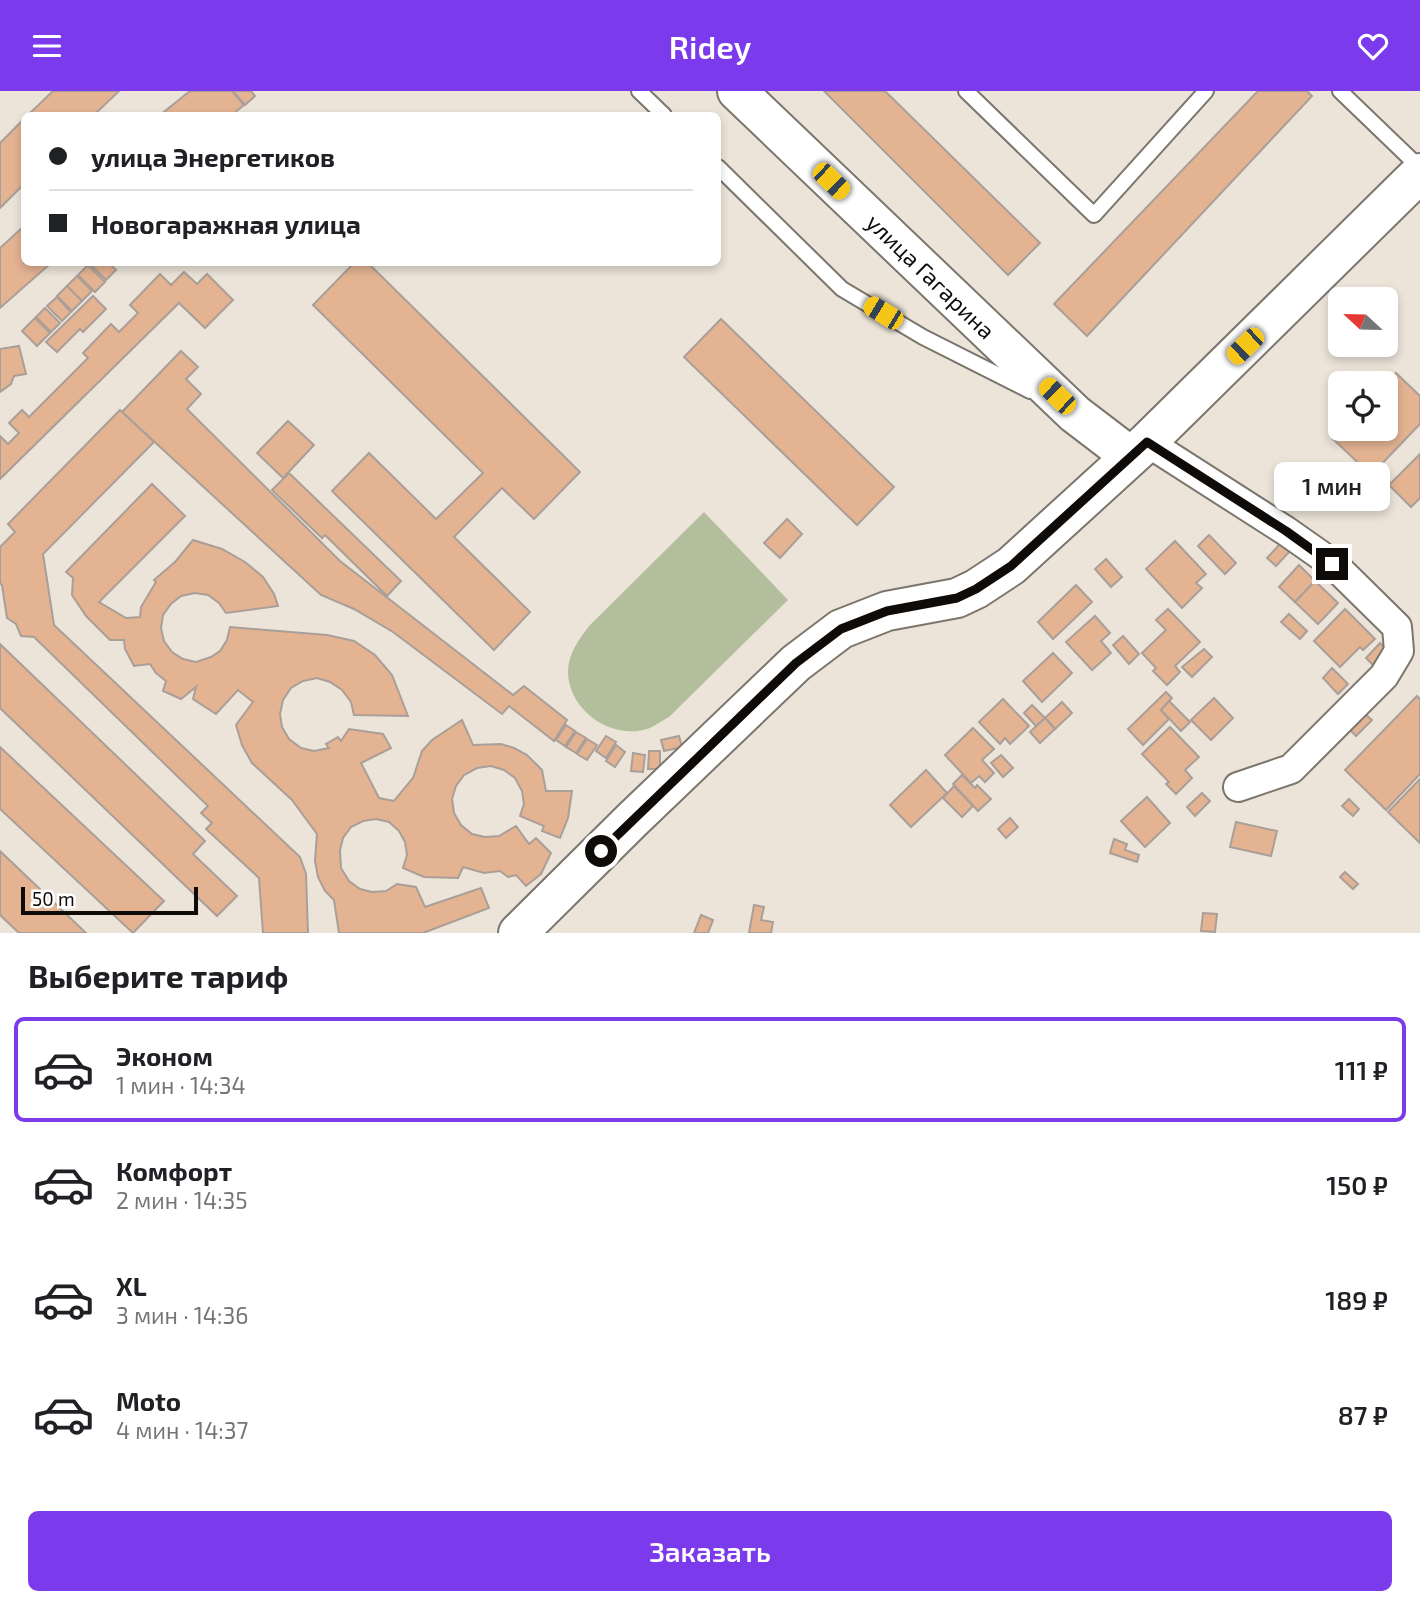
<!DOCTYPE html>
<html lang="ru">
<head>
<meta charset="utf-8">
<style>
	:root { --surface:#fff; --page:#f2f2f2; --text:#202124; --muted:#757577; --line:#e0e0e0; --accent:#7c3aed }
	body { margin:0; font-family:"Exo 2",sans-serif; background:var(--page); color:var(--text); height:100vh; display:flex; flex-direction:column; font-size:26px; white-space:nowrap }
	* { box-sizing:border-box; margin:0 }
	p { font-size:23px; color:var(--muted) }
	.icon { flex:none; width:38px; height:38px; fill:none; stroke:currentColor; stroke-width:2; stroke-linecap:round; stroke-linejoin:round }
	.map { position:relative; height:842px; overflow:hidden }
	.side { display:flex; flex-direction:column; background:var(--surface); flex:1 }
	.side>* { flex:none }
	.guide { position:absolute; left:21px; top:21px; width:700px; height:154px; border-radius:10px; box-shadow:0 4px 10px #0003; display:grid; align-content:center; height:154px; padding:0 28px; background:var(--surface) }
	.needle { width:46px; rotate:292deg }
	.controls { position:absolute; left:1328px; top:196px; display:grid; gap:14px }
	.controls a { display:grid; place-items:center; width:70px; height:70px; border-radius:10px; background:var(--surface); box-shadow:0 4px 10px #0003; font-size:35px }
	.scale { position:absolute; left:21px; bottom:18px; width:177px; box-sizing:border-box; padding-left:7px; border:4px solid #0e0b08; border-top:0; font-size:19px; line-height:24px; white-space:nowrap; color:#0e0b08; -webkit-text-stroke:5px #fff; paint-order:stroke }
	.end { position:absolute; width:32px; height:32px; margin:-16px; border:9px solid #0e0b08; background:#fff; box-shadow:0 0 0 4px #fff }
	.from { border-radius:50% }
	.bubble { position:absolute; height:49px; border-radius:10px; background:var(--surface); box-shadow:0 4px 10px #0003; font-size:23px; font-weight:600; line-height:49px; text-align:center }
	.car { position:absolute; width:21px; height:42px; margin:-21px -10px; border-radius:9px; box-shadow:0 0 5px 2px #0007; background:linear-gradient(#f5c518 24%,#345 0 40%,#f5c518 0 76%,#345 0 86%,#f5c518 0) }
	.guide b { display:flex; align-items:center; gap:24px; height:66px; font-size:26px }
	.guide b+b { border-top:2px solid var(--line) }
	.guide i { width:18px; height:18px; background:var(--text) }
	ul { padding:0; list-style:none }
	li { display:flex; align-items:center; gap:21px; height:105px; margin:0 14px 10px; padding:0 14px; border:4px solid transparent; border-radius:10px }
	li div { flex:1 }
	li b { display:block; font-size:26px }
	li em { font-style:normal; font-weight:600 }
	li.current { border-color:var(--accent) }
	li>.icon { width:63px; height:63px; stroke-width:1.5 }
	h2 { padding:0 28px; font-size:32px; line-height:84px }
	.cta { display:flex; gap:14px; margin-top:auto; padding:14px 28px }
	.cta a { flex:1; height:80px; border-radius:10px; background:var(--accent); color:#fff; font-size:28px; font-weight:600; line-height:80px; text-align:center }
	header { display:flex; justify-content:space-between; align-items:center; height:91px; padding:0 28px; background:var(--accent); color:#fff; font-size:32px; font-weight:600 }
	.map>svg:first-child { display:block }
	.grass { fill:#b2be9c }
	.building { fill:#e4b392; stroke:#aa9f98; stroke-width:2 }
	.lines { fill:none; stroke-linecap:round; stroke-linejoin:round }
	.lane-casing { stroke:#7c756c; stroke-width:18 }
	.street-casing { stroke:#7c756c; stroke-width:32 }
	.secondary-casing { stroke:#7c756c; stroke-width:42 }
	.lane { stroke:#fff; stroke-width:14 }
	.street { stroke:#fff; stroke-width:28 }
	.secondary { stroke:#fff; stroke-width:38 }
	.route { stroke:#0e0b08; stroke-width:9 }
	.labels { text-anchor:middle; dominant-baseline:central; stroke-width:5; stroke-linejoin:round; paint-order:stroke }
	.street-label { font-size:23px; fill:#0e0b08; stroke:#fff }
</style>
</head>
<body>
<header><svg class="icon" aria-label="menu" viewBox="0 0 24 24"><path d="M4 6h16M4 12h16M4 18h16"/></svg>Ridey<svg class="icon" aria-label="heart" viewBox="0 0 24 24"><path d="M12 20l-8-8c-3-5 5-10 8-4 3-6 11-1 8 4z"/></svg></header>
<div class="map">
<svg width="1420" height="842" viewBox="0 0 1420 842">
	<rect width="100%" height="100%" fill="#ece4d9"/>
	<path class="grass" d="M704 421 788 509 669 626C663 629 656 634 650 637 612 651 567 619 568 579 569 562 579 548 589 535Z"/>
	<g class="building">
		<path d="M53 0H119L94 24H28Z"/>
		<path d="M190 0H232L244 14 232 24H160Z"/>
		<path d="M233 0H251L255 5 245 14Z"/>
		<path d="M824 0H885L1040 152 1008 184Z"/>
		<path d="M1258 0H1307L1312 5 1087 245 1054 213Z"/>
		<path d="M24 28V93L0 117V52Z"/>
		<path d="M24 135V172H51L0 217V157Z"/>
		<path d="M89 172H109L116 179 106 189Z"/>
		<path d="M354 172H368L580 381 534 428 502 397 454 446 530 521 494 559 332 400 369 362 436 428 483 382 313 214Z"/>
		<path d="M88 174 105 191 95 201 78 184Z"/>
		<path d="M184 181 197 193 207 183 233 209 205 237 179 212 0 388V345L8 353 19 342 9 332 22 319 29 326 88 267 83 262 111 233 119 241 138 222 130 214 160 183 171 194Z"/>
		<path d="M77 185 92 200 82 210 67 195Z"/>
		<path d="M67 195 82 210 72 220 57 205Z"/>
		<path d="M93 205 106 218 83 241 80 238 57 261 46 251Z"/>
		<path d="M57 206 71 221 62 230 47 215Z"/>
		<path d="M45 217 60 232 51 241 36 226Z"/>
		<path d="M35 227 50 242 37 255 22 240Z"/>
		<path d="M721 228 894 396 857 434 684 266Z"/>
		<path d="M19 255 26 283 14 285 11 293 0 301V258Z"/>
		<path d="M181 260 198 276 186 288 201 303 187 318 340 470 513 604 524 595 567 629 554 650 509 615 502 623 393 541 354 518 321 504 122 321Z"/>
		<path d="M1396 282 1420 305V333L1371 384 1332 347 1341 338H1386V292Z"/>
		<path d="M120 319 154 351 43 463 54 534 300 766 306 783 308 842H263L259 787 206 738 212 732 201 722 208 715 34 546 21 545 16 533 7 527 2 494 0 492V456L15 441 8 433Z"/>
		<path d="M288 330 314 354 283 387 257 362Z"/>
		<path d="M1420 363V407L1411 416 1389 394Z"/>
		<path d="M289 382 401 490 387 505 325 444 322 447 272 399Z"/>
		<path d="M152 393 185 425 99 511 126 527 140 526 141 516 156 491 154 489 175 471 193 449 222 458 245 471 263 486 274 503 278 515 226 522 219 512 208 504 195 502 181 505 171 513 163 524 161 537 164 550 172 561 183 568 196 571 211 566 220 560 227 549 230 536 327 544 354 550 375 564 392 584 408 625 354 624 351 611 342 599 330 591 317 587 303 590 291 597 283 609 280 623 282 636 289 648 301 657 314 660 329 657 326 653 338 646 341 650 349 638 383 643 391 657 361 672 379 707 394 710 413 687 422 660 432 649 462 629 473 654 501 653 514 657 527 664 542 679 546 700H572L568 727 560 747 542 740 544 735 520 725 524 713 522 700 515 687 504 679 491 675 477 677 464 684 456 695 452 708 454 722 461 734 472 743 485 746 499 745 516 735 529 753 536 747 551 762 541 783 526 795 516 784 508 786 500 780 484 782 463 776 458 787 424 786 403 777 407 764 405 751 399 740 389 731 376 728 363 730 351 736 343 747 340 759 341 777 349 790 360 798 372 801 386 800 397 793 416 796 425 816 481 797 489 817 423 842H339L334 809 325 800 318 786 315 770 317 743 292 709 252 672 242 654 236 634 253 611 238 599 216 623 193 608 196 596 181 608 163 600 166 590 156 582 150 573 134 575 125 558 124 549H110L86 525 72 504 73 487 66 481Z"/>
		<path d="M787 428 802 443 780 467 764 452Z"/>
		<path d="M1209 444 1236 472 1225 483 1198 455Z"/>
		<path d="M1175 450 1206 483 1196 492 1202 497 1182 517 1146 478Z"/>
		<path d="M1281 452 1290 460 1276 475 1267 467Z"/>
		<path d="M1106 468 1122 486 1111 496 1095 478Z"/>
		<path d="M1299 474 1315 490 1295 511 1279 496Z"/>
		<path d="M1315 490 1338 512 1318 533 1295 511Z"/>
		<path d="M1076 494 1092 511 1053 548 1038 531Z"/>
		<path d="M1168 518 1200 551 1175 575 1180 581 1167 594 1153 580 1156 577 1142 562 1166 539 1156 529Z"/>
		<path d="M1345 518 1375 548 1363 559 1360 556 1340 576 1314 550Z"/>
		<path d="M1289 523 1307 540 1300 548 1281 531Z"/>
		<path d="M1095 525 1110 542 1101 550 1111 562 1092 579 1066 551Z"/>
		<path d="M1123 545 1139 563 1129 573 1113 554Z"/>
		<path d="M1380 552 1388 561 1374 575 1366 567Z"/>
		<path d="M0 553 205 750 193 763 237 805 217 825 0 617Z"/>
		<path d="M1204 558 1212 566 1192 586 1182 576Z"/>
		<path d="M1053 562 1072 582 1042 611 1023 590Z"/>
		<path d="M1332 577 1348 593 1338 603 1323 587Z"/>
		<path d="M1166 601 1172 607 1161 619 1169 628 1143 654 1128 638Z"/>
		<path d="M1417 605 1420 608V683L1386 719 1345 679Z"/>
		<path d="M1214 607 1233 627 1211 649 1191 629Z"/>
		<path d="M1003 608 1029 635 1010 653 1005 647 1000 653 979 631Z"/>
		<path d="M1169 610 1190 631 1181 640 1161 619Z"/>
		<path d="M1062 611 1072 622 1055 638 1045 627Z"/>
		<path d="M1032 614 1045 627 1036 635 1024 622Z"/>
		<path d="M1364 622 1372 629 1356 645 1349 638Z"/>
		<path d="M1045 627 1055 638 1040 652 1030 641Z"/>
		<path d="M566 634 575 640 565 655 556 649Z"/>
		<path d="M1170 636 1199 666 1185 679 1192 687 1176 703 1166 693 1169 691 1142 663Z"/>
		<path d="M973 637 994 658 982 669 994 682 985 691 979 685 971 692 945 664Z"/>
		<path d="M576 641 586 647 576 662 566 656Z"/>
		<path d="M606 645 616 651 606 667 596 660Z"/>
		<path d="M679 645 682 656 664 660 661 649Z"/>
		<path d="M587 648 597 654 587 669 577 663Z"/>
		<path d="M616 654 625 661 615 676 606 670Z"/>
		<path d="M0 656 164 810 133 842 0 718Z"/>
		<path d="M649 660H660V678H648Z"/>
		<path d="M633 662 645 664 643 681 631 680Z"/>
		<path d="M1001 664 1013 677 1003 686 991 672Z"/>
		<path d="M926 679 947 702 911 736 890 714Z"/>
		<path d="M962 684 975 697 977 694 991 708 978 720 953 693Z"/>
		<path d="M1420 688V752L1388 721Z"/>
		<path d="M954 695 973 715 962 726 943 707Z"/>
		<path d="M1202 702 1210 710 1195 725 1187 716Z"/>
		<path d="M1147 706 1170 732 1145 756 1121 730Z"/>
		<path d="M1349 708 1359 718 1353 725 1342 715Z"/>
		<path d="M1010 727 1018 736 1006 747 998 738Z"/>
		<path d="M1236 731 1277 740 1271 765 1230 756Z"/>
		<path d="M1114 748 1127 753 1125 759 1139 764 1137 771 1110 762Z"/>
		<path d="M0 760 86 842H19L0 824Z"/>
		<path d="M1345 781 1358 793 1353 798 1340 786Z"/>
		<path d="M754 814 764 816 761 829 773 831 771 842H749Z"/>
		<path d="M1203 822 1217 823 1215 841 1201 840Z"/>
		<path d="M701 824 713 829 708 842H694Z"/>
	</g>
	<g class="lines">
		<g class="lane-casing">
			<g id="lane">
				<path d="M639 0 664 24"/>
				<path d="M966 0 1094 124 1206 0"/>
				<path d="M1340 0 1420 77"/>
				<path d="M718 76 842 198 923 246 1030 300"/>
			</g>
		</g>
		<g class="street-casing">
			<path id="street" d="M1147 351 1286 440 1333 473 1397 536 1399 560 1384 585 1291 678 1238 696"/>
		</g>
		<g class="secondary-casing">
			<g id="secondary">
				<path d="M737 0 1075 323 1130 365"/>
				<path d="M518 842 632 729 796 572 841 538 887 520 957 507 976 498 1011 475 1147 351 1420 82"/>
			</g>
		</g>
		<use href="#lane" class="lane"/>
		<use href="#street" class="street"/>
		<use href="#secondary" class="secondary"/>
	</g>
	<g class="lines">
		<path class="route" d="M601 760 796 572 841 538 887 520 957 507 976 498 1011 475 1147 351 1286 440 1332 473"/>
	</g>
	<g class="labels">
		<g class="street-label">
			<text transform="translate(931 185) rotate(44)">улица Гагарина</text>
		</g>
	</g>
</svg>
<div class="controls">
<a><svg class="needle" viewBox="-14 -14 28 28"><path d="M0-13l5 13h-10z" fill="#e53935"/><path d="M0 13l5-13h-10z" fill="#757577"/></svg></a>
<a><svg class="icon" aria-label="locate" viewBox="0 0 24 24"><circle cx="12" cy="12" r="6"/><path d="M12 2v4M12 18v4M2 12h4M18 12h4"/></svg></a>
</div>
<div class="scale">50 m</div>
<i class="end from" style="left:601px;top:760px"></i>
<i class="end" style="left:1332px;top:473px"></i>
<div class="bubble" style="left:1274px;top:371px;width:116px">1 мин</div>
<i class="car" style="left:831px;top:90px;rotate:134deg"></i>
<i class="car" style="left:883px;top:222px;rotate:301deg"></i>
<i class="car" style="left:1245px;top:255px;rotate:226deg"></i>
<i class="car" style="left:1057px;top:305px;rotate:314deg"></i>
<div class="guide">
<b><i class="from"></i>улица Энергетиков</b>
<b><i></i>Новогаражная улица</b>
</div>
</div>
<section class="side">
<h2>Выберите тариф</h2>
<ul>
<li class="current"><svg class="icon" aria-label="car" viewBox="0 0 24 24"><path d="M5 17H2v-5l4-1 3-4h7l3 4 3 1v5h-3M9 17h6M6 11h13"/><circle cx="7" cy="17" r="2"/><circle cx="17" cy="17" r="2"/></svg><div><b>Эконом</b><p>1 мин · 14:34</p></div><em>111 ₽</em></li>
<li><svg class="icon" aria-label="car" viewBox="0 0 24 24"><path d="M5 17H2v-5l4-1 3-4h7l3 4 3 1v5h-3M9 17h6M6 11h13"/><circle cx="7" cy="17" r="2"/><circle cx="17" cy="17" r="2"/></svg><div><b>Комфорт</b><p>2 мин · 14:35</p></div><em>150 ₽</em></li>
<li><svg class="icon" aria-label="car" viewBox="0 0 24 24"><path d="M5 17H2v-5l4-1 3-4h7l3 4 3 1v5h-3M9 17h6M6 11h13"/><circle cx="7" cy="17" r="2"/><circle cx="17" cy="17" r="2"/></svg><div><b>XL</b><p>3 мин · 14:36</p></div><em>189 ₽</em></li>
<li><svg class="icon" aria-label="car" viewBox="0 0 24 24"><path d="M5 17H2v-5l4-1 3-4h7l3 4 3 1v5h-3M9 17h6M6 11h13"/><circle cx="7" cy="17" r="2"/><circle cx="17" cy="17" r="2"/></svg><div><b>Moto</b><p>4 мин · 14:37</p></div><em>87 ₽</em></li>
</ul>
<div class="cta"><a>Заказать</a></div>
</section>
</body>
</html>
